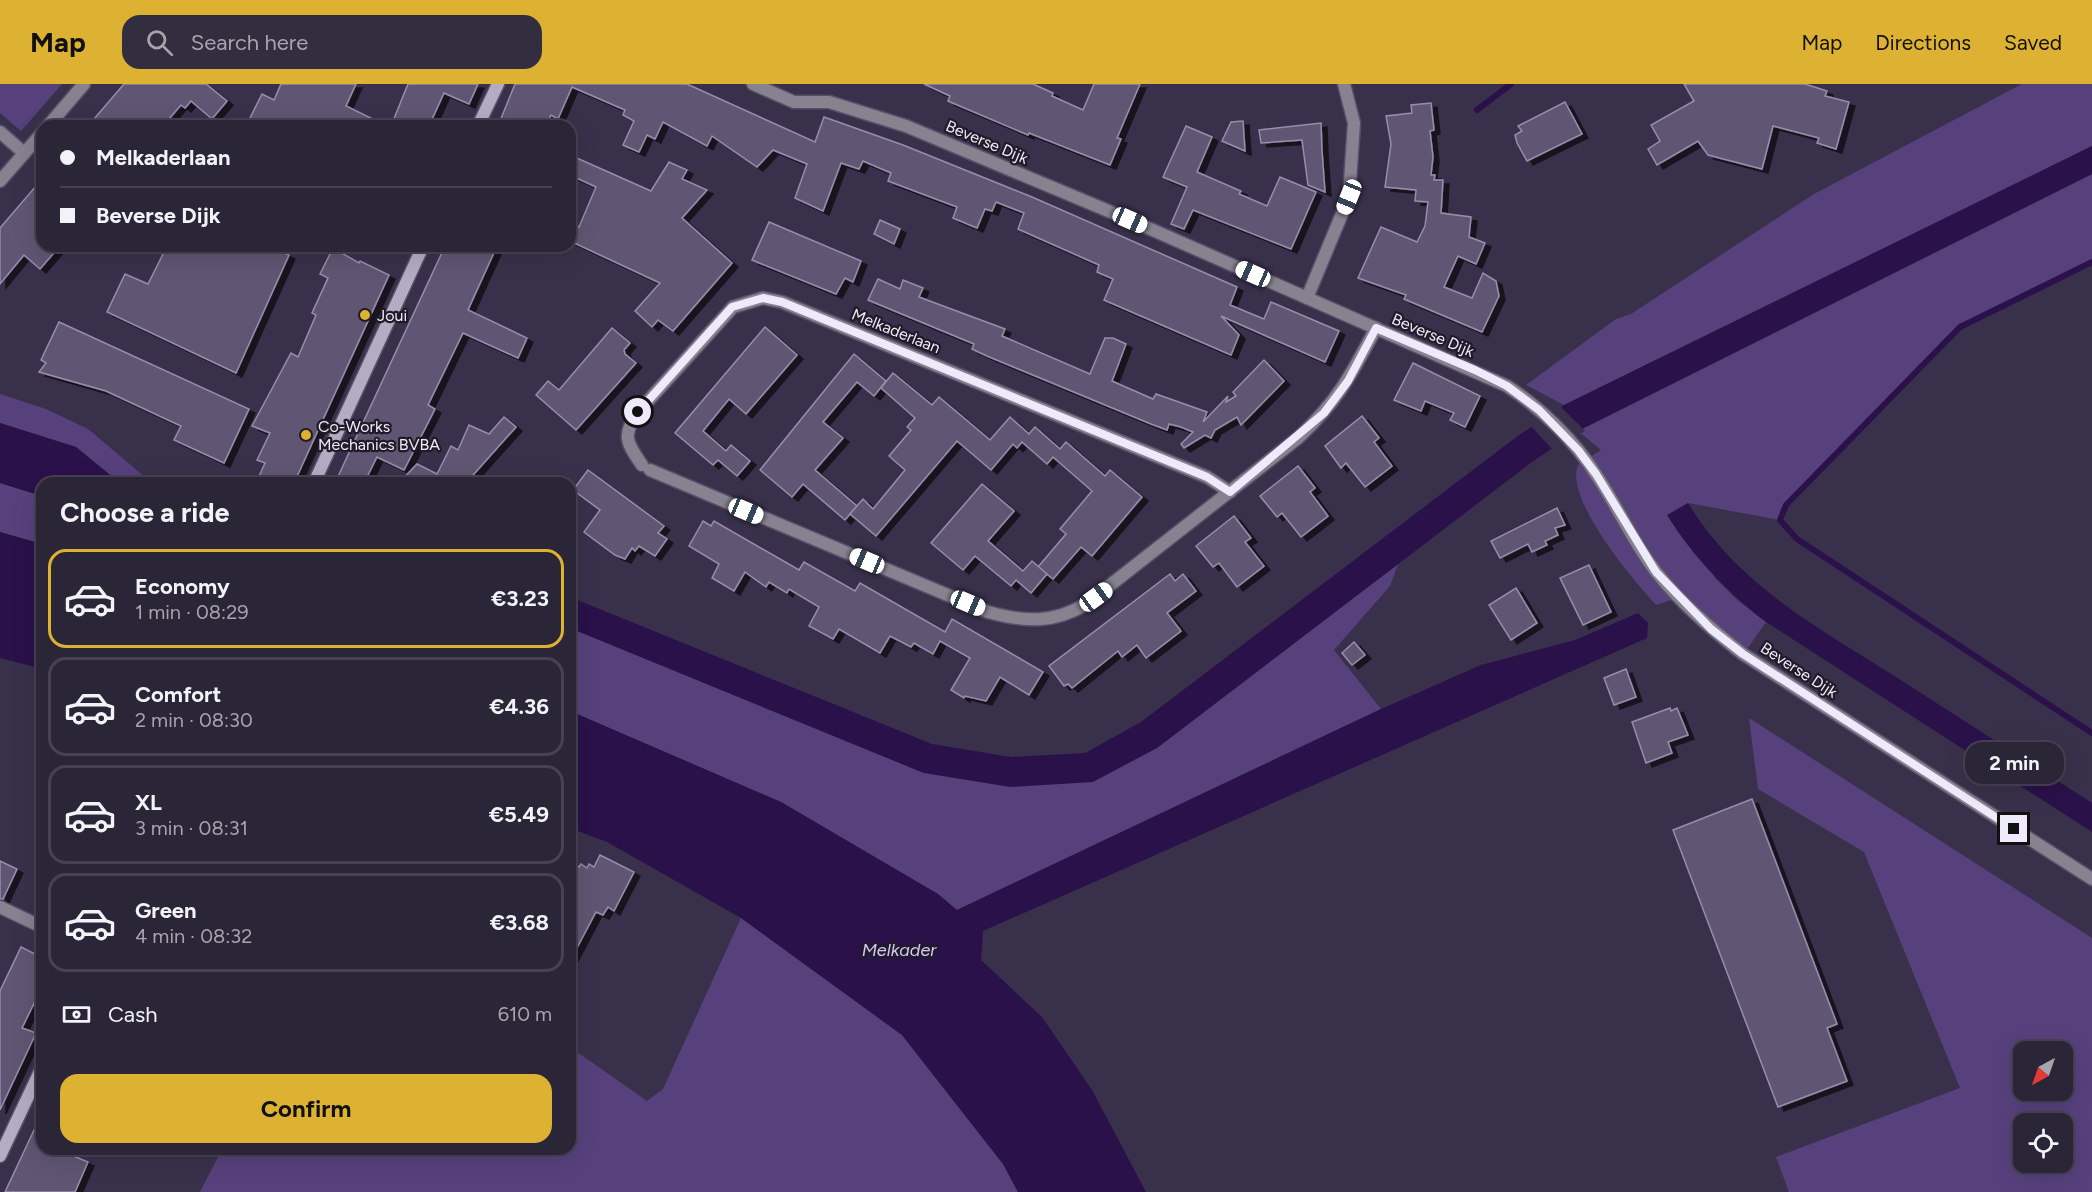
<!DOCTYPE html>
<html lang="en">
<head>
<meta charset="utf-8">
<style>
	:root { --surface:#2b2538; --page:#332d40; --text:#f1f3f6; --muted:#a6a5ae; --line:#474253; --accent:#ddb233 }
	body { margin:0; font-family:Figtree,sans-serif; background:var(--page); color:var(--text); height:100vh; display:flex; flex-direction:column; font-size:22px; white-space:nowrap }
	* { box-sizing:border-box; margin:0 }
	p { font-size:20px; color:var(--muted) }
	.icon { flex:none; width:33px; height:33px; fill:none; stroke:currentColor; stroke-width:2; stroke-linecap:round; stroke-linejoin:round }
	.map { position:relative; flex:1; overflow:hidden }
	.details { position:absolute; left:36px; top:393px; width:540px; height:678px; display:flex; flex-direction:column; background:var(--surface); border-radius:18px; box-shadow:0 6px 24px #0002,0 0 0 2px var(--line) }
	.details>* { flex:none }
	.hud { position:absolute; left:36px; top:36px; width:540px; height:132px; border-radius:18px; box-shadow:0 6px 24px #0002,0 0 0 2px var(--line); display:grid; align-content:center; height:132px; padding:0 24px; background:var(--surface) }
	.needle { width:39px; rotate:220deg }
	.fabs { position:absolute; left:2013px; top:957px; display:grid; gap:12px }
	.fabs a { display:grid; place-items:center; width:60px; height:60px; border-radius:12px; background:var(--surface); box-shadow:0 6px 24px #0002,0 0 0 2px var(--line); font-size:30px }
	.end { position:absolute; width:27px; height:27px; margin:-14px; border:8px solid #efeafb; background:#111; box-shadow:0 0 0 3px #111 }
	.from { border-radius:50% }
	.bubble { position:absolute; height:42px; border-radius:18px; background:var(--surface); box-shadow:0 6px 24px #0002,0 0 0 2px var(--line); font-size:20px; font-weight:700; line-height:42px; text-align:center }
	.car { position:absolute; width:18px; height:36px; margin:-18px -9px; border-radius:8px; box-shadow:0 0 4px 2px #0007; background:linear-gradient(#fff 24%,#345 0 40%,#fff 0 76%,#345 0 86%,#fff 0) }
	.hud b { display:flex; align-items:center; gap:21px; height:57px; font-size:22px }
	.hud b+b { border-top:2px solid var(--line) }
	.hud i { width:15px; height:15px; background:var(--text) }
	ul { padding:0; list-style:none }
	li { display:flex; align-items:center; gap:18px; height:99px; margin:0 12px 9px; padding:0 12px; border:3px solid var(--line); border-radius:18px }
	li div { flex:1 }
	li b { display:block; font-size:22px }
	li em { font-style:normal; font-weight:700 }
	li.selected { border-color:var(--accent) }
	li>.icon { width:54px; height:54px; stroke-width:1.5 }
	h2 { padding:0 24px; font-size:27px; line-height:72px }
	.pay { display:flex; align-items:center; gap:15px; height:66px; padding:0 24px; font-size:22px }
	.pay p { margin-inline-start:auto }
	.primary-button { display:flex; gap:12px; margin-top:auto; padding:12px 24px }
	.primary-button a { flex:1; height:69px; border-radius:18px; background:var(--accent); color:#111; font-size:24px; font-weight:700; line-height:69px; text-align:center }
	header { display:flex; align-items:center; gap:36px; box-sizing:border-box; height:84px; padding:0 30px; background:var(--accent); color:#111 }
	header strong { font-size:28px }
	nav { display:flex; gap:33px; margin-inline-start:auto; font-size:21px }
	.search { width:420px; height:54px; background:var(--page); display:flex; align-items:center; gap:15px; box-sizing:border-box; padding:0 21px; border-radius:18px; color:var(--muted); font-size:22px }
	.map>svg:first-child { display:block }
	.green { fill:#57417d; fill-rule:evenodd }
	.water { fill:#2a114a }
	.pier { fill:#39314b }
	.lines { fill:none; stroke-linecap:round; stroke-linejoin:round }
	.stream { stroke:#2a114a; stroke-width:6 }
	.building { fill:#605773; stroke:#978dac; stroke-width:1.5; filter:url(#shadow) }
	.street-casing { stroke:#564f67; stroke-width:15 }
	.secondary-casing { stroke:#564f67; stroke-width:15 }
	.street { stroke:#868290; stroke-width:12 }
	.secondary { stroke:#b3adc3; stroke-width:12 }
	.route { stroke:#efeafb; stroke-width:8 }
	.poi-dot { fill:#ddb233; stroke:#1f1b27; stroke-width:2 }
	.labels { text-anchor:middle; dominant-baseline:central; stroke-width:4.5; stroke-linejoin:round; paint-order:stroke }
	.street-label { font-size:16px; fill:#efeafb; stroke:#1f1b27 }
	.poi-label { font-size:16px; fill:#efeafb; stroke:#1f1b27; text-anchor:start }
	.water-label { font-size:18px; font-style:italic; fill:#d7c5fd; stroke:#1f1b27 }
</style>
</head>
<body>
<header>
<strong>Map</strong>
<div class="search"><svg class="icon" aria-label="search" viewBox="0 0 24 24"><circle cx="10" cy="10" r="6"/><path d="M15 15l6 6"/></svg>Search here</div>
<nav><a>Map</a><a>Directions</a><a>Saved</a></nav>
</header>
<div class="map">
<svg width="2092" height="1108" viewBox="0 0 2092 1108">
	<defs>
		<filter id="shadow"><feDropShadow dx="6" dy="4" stdDeviation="0" flood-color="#0009"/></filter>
	</defs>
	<rect width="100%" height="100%" fill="#39314b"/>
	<g class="green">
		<path d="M0 0H62L21 47 0 29Z"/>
		<path d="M2022 0H2092V62L1564 321 1526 301 1616 235 1631 230 1814 110Z"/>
		<path d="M2092 90V178L1960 243 1786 421 1780 436 1688 419 1679 425 1715 494 1737 516 1766 538 1747 565 1714 540 1685 511 1656 521C1634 497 1564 415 1578 381L1601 366 1578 347Z"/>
		<path d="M0 310 46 325 88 345 152 399H120L76 363 0 339Z"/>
		<path d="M0 399 42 412V460L0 448Z"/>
		<path d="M1398 480 1390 502 1334 566 1381 625 957 826 938 810 781 718 570 627V544L924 689 1157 664Z"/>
		<path d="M1749 634 2092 854V1108H1789L1776 1073 1960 1004 1864 768 1758 705ZM2024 968H2062V1006H2024ZM2024 1040H2062V1078H2024Z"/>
		<path d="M741 834 902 951 1003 1080 1018 1108H200L222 1065H570V963L647 1017 663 1005Z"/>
	</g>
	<g class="water">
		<path d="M2092 62V90L1578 347 1532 378 1157 664 1093 698 1010 703 924 689 570 544V513L932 660 1011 673 1085 669 1141 638 1515 354 1564 321Z"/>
		<path d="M0 339 76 363 120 399H42V412L0 399Z"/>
		<path d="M1688 419C1740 503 1815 541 1896 593 1961 635 2027 677 2092 719V748L1766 538C1726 507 1694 474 1667 431Z"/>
		<path d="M0 448 42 460V585L0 574Z"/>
		<path d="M1638 529 1648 539 1647 554 983 847 981 876 1042 933 1092 1006 1146 1108H1018L1003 1080 902 951 741 834 607 758 570 744V627L781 718 938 810 957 826 1381 625 1481 581 1575 556Z"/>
	</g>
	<path class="pier" d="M1559 321 1585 347 1554 367 1529 340Z"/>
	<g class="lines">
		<g class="stream">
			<path d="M1477 26 1511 0"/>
			<path d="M2092 178 1960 243 1786 421 1780 436 1797 455 2092 649"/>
		</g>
	</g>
	<g class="building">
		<path d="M124 0H206L227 17 212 35 191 17 185 24 181 21 163 42H88Z"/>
		<path d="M281 0H356L346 22 387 42H246L262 10 274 16Z"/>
		<path d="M408 0H478L469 20 444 9 429 42H391Z"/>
		<path d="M515 0H687L815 58 824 33 903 61 1032 113 1237 203 1230 221 1264 235 1271 218 1339 247 1325 278 1221 232 1239 251 1231 271 1104 216 1113 195 1097 188 1099 181 1018 145 1024 129 996 118 992 127 985 125 977 144 953 134 957 123 888 97 891 89 863 77 859 85 841 79 823 127 795 114 807 80 773 66 757 83 712 52 707 62 663 38 655 55 647 51 639 68 623 61 634 37 623 31 625 26 572 3 558 35 551 31 546 42H498Z"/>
		<path d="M924 0H1033L1053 9 1052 12 1083 26 1094 0H1140L1117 54 1121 55 1110 81 1029 49 1028 51 948 17 950 12Z"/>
		<path d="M1684 0H1805L1827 7 1825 12 1849 18 1836 65 1817 59 1819 54 1773 42 1762 85 1708 71 1698 57 1657 81 1648 65 1660 57 1651 41 1694 17Z"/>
		<path d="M1565 18 1582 50 1527 77 1517 59 1515 51 1522 47 1518 42Z"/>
		<path d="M1431 19 1434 46 1430 47 1433 73 1431 91H1435L1434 96H1443L1441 129 1471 133 1469 153 1485 159 1476 180 1458 172 1444 203 1472 214 1483 189 1496 197 1499 212 1482 248 1404 215 1406 211 1358 194 1381 143 1417 158 1425 142 1428 118 1415 117 1416 106 1385 103 1391 60 1386 32 1412 29 1411 21Z"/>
		<path d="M1243 37 1245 67 1222 57 1231 38Z"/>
		<path d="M1321 39 1322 67 1325 108 1308 101 1302 56 1261 59 1259 46Z"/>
		<path d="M1186 42 1212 53 1197 88 1241 107 1239 110 1267 122 1280 93 1316 108 1291 165 1193 126 1184 145 1171 140 1187 103 1163 93Z"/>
		<path d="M570 71 651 107 669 78 687 86 682 95 707 106 682 134 732 179 673 247 658 236 652 243 635 227 660 199 570 157V139L579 143 596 103 570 91Z"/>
		<path d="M42 95V162H60L40 185 24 171 0 200V144Z"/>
		<path d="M880 136 900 145 894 160 874 150Z"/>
		<path d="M769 138 861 177 853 198 845 194 836 210 752 176Z"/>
		<path d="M167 162H270L289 171 236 289 107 228 125 190 148 200Z"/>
		<path d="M445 162H497L468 226 527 254 518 274 463 249 428 321 435 325 404 386 377 373 364 399H335Z"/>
		<path d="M333 164 359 179 360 177 389 191 294 399H256L265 379 257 376 270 349 252 342 291 269 298 273 316 231 312 229 328 194 320 190Z"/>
		<path d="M878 195 900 205 903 196 923 204 919 213 1005 245 1002 252 1090 290 1105 254H1113L1126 260 1112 297 1153 315 1156 310 1207 328 1203 338 1228 312 1226 318 1236 312 1233 308 1264 276 1284 297 1241 341 1237 333 1215 346 1211 354 1205 351 1184 364 1181 360 1193 348 1181 343 1169 340 1167 346 1151 340 987 272 972 265 974 260 868 216Z"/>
		<path d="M59 238 249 325 224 379 174 356 181 342 106 307 39 288 46 279 41 276Z"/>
		<path d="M765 243 797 271 746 330 729 315 703 347 726 367 731 361 750 377 737 392 718 376 713 381 675 349Z"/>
		<path d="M612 244 630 259 624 266 625 270 636 279 576 346 536 311 548 297 559 306Z"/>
		<path d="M854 270 886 297 874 312 857 298 823 338 843 354 815 386 857 422 845 436 803 400 792 413 760 386Z"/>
		<path d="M1413 279 1480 312 1465 343 1450 336 1454 329 1425 317 1421 327 1394 316Z"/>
		<path d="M893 289 932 321 939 313 990 356 1010 333 1029 350 1035 343 1060 365 1066 358 1105 392 1110 386 1142 413 1092 472 1081 463 1053 495 1038 483 1066 450 1060 445 1092 407 1053 373 1047 380 1022 358 1017 364 1013 360 991 386 957 357 876 452 850 430 863 415 873 425 905 386 889 372 911 346 907 343 915 334 881 304Z"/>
		<path d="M1362 332 1379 354 1374 358 1392 382 1365 403 1346 379 1341 384 1325 362Z"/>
		<path d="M504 333 516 343 466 399H399L417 380 437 390 451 362 458 366 469 341 489 350Z"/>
		<path d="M1298 382 1315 404 1310 408 1328 432 1301 453 1282 429 1277 433 1260 412Z"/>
		<path d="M588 386 664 442 658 449 667 455 655 472 639 462 635 467 632 464 625 475 615 471 584 448 600 426 573 406Z"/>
		<path d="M982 400 1014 427 988 457 1023 487 1032 477 1047 490 1031 509 1016 496 1011 502 975 472 963 486 931 459Z"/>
		<path d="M1557 424 1565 441 1555 444 1558 451 1545 457 1547 461 1532 468 1528 460 1500 474 1491 457Z"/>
		<path d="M1234 432 1251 454 1245 458 1264 482 1237 503 1219 479 1213 483 1196 462Z"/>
		<path d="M703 437 711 442 714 437 799 486 804 478 855 507 860 499 945 548 952 535 1043 588 1029 611 1000 593 986 617 965 612 964 614 951 606 970 574 940 557 933 570 914 559 911 563 890 552 880 569 839 545 833 555 809 542 819 523 789 505 787 509 769 498 766 503 745 488 734 507 712 494 719 480 689 462Z"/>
		<path d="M1589 481 1611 528 1583 541 1560 494Z"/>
		<path d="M1170 490 1175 497 1183 490 1196 507 1167 529 1181 547 1146 574 1137 561 1122 573 1118 567 1072 604 1068 600 1064 602 1049 582Z"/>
		<path d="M1516 504 1537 539 1511 556 1489 521Z"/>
		<path d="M1354 558 1365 571 1352 581 1342 569Z"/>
		<path d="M1626 585 1636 613 1614 621 1604 594Z"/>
		<path d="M1670 624 1671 627 1677 624 1688 651 1668 658 1672 669 1646 679 1632 638Z"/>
		<path d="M1752 715 1837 940 1827 944 1847 997 1778 1023 1673 746Z"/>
		<path d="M600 771 634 788 614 827 608 823 603 831 596 828 570 877V778L579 783 581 780 587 784 589 780 594 783Z"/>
		<path d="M0 777 17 785 3 815H0Z"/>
		<path d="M21 863 41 873 37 881 42 884V903L22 944 36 949 0 1026V907Z"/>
		<path d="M42 1029V1065H56L88 1078 75 1108H5Z"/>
	</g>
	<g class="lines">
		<g class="street-casing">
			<g id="street">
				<path d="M753 0 794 18H829L906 42 1130 136 1507 302C1542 325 1575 357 1597 392 1618 423 1634 460 1657 489 1682 520 1712 546 1743 570L2092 795"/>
				<path d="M48 42 84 0"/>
				<path d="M0 48 24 69"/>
				<path d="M0 97 42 49"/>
				<path d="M1307 214 1349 113 1354 39 1344 0"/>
				<path d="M642 381C627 359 621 352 638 328L733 223 763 214 782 218 1207 393 1230 408"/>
				<path d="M650 386 988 528C1024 538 1053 540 1086 520L1298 354C1338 317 1351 291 1376 244"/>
				<path d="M0 823 42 843"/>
			</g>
		</g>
		<g class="secondary-casing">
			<g id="secondary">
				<path d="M478 42 498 0"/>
				<path d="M314 399 423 162"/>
				<path d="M0 1072 42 983"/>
			</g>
		</g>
		<use href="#street" class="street"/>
		<use href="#secondary" class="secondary"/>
	</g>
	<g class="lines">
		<path class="route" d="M638 328 732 223 763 214 782 218 1207 393 1230 408 1324 329 1348 297 1376 244 1475 286 1507 302 1539 326 1578 366 1596 390 1656 488 1711 545 1743 570 2014 745"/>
	</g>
	<g class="poi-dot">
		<circle cx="365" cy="231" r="6"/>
		<circle cx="306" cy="351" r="6"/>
	</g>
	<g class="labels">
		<g class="street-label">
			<text transform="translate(987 58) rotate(23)">Beverse Dijk</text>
			<text transform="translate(896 247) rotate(22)">Melkaderlaan</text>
			<text transform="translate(1433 251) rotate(23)">Beverse Dijk</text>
			<text transform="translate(1799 586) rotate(33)">Beverse Dijk</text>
		</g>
		<g class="poi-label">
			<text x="377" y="231">Joui</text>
			<text x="318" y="342">Co-Works<tspan x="318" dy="18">Mechanics BVBA</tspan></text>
		</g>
		<g class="water-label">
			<text x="899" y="866">Melkader</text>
		</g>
	</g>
</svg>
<div class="fabs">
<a><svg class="needle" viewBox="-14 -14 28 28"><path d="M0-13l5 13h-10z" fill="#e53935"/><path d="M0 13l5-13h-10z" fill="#a6a5ae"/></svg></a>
<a><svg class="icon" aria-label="locate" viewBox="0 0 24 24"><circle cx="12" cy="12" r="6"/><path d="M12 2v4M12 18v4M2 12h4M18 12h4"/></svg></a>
</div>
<i class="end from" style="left:638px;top:328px"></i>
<i class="end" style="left:2014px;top:745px"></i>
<div class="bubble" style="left:1965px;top:658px;width:99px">2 min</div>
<i class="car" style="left:1349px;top:113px;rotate:202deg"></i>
<i class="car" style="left:1130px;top:136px;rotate:114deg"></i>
<i class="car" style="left:1253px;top:190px;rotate:294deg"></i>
<i class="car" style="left:746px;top:427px;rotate:113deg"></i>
<i class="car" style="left:867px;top:477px;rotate:293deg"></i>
<i class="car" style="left:1096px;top:513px;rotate:54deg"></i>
<i class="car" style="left:968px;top:519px;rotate:113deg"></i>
<div class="hud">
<b><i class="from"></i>Melkaderlaan</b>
<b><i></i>Beverse Dijk</b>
</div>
<section class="details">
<h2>Choose a ride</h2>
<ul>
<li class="selected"><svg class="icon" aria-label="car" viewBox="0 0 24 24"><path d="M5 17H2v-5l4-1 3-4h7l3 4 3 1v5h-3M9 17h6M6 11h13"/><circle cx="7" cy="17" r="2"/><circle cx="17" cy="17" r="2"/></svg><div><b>Economy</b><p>1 min · 08:29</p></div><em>€3.23</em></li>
<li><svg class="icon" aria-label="car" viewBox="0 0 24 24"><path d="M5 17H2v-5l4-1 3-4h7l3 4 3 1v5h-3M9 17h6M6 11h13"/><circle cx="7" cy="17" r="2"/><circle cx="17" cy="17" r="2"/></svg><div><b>Comfort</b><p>2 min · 08:30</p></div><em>€4.36</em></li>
<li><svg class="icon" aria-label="car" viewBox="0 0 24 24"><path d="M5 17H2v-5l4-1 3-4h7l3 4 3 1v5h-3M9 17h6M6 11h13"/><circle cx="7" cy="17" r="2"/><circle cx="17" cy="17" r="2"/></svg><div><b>XL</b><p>3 min · 08:31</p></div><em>€5.49</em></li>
<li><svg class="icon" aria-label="car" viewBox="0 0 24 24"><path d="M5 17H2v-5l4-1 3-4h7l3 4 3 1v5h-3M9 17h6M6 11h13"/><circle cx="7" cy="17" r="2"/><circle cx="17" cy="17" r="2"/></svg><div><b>Green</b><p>4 min · 08:32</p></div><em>€3.68</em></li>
</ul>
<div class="pay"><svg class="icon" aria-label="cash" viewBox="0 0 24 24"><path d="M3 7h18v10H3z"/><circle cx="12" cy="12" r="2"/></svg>Cash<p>610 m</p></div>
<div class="primary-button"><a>Confirm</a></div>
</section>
</div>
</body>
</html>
